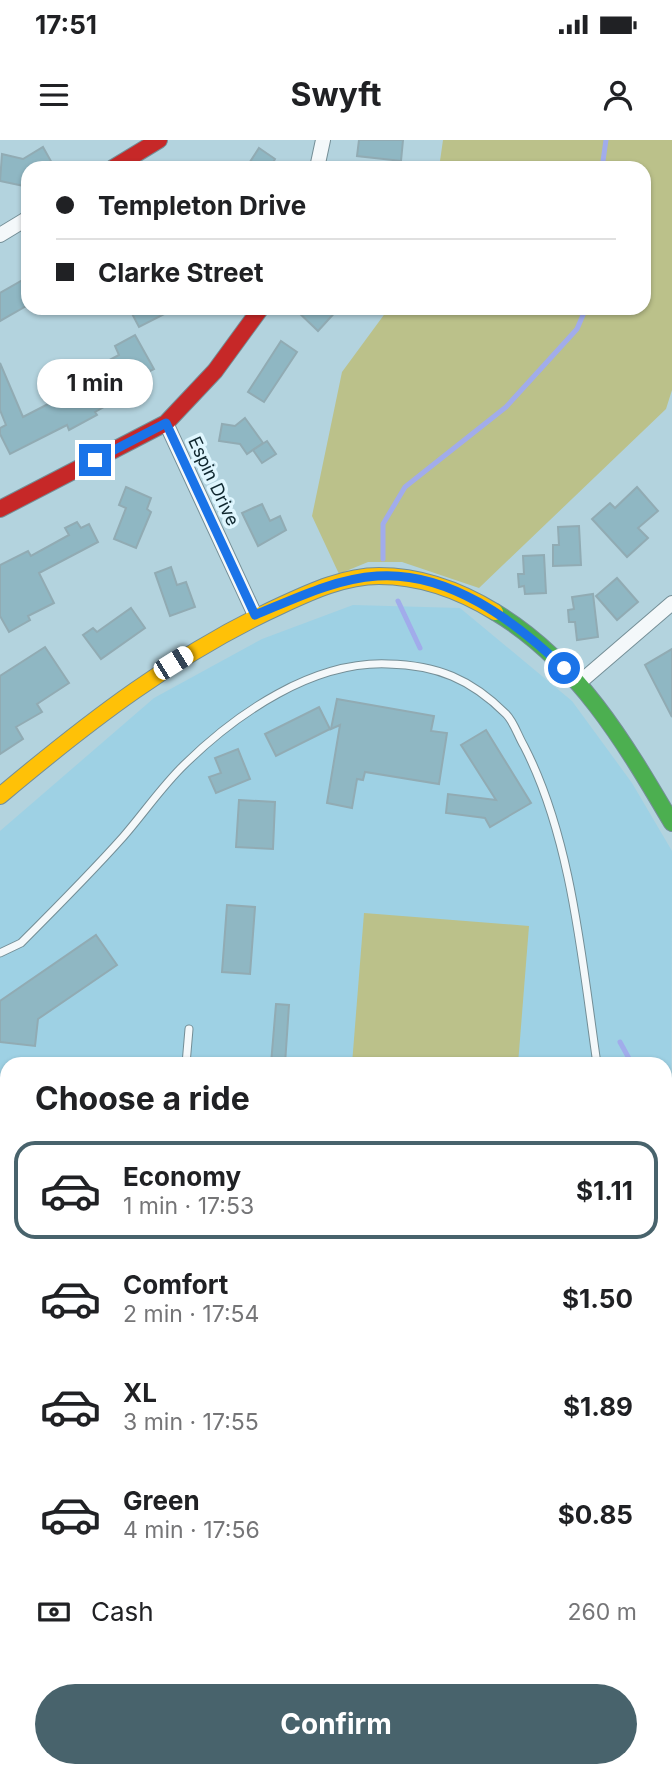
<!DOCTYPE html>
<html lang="en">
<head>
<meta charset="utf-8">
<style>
	:root { --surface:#fff; --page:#f2f2f2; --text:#202124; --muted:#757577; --line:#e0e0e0; --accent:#48636c }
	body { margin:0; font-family:Inter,sans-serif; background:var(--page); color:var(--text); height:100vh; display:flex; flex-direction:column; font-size:26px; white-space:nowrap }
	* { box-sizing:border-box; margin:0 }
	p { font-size:23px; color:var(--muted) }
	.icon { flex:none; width:38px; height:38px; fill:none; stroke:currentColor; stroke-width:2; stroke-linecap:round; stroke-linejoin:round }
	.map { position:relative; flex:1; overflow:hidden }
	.drawer { position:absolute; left:0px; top:917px; width:672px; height:721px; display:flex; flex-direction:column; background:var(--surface); border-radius:21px 21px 0 0; box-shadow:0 2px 5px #0004 }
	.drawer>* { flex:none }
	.top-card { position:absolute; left:21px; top:21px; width:630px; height:154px; border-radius:21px; box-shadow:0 2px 5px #0004; display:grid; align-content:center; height:154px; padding:0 35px; background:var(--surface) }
	.end { position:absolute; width:32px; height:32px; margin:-16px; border:9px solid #1a73e8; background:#fff; box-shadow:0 0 0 4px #fff }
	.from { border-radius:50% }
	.bubble { position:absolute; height:49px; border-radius:24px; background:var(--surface); box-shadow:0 2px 5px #0004; font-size:23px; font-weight:700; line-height:49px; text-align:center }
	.car { position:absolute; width:21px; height:42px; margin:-21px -10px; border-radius:9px; box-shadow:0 0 5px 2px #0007; background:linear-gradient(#fff 24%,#345 0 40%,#fff 0 76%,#345 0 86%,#fff 0) }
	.top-card b { display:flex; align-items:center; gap:24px; height:66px; font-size:26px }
	.top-card b+b { border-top:2px solid var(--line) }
	.top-card i { width:18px; height:18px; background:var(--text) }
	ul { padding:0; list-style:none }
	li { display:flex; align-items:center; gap:21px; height:98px; margin:0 14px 10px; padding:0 21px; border:4px solid transparent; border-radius:21px }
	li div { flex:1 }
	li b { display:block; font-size:26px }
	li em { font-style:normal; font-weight:700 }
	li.active { border-color:var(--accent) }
	li>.icon { width:63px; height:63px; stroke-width:1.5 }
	h2 { padding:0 35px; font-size:32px; line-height:84px }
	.pay { display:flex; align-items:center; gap:18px; height:77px; padding:0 35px; font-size:26px }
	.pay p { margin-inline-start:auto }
	.button { display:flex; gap:14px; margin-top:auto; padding:14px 35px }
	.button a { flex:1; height:80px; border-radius:42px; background:var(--accent); color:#fff; font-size:28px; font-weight:700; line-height:80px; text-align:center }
	.status { display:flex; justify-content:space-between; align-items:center; height:49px; padding:0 35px; background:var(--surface); direction:ltr }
	.status svg { height:19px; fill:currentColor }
	header { display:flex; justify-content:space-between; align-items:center; height:91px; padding:0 35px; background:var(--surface); font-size:32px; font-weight:700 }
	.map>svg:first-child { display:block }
	.built { fill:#9ed1e4 }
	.green { fill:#bbc18a }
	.forest { fill:#b2b986 }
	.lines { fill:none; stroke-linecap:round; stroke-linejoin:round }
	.stream { stroke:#a1aceb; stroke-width:5 }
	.building { fill:#8fb7c3; stroke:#91abb3; stroke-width:2 }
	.lane-casing { stroke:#748e96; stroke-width:9 }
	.street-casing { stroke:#748e96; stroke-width:16 }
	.fast-casing { stroke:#748e96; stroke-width:18 }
	.slow-casing { stroke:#748e96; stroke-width:18 }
	.jam-casing { stroke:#748e96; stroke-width:18 }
	.lane { stroke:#f4f8fa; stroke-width:7 }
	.street { stroke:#f4f8fa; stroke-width:14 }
	.fast { stroke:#4caf50; stroke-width:16 }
	.slow { stroke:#ffc107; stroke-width:16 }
	.jam { stroke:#c62828; stroke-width:16 }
	.route { stroke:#1a73e8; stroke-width:9 }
	.labels { text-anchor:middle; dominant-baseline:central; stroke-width:7; stroke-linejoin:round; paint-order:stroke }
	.street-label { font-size:18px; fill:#0f272f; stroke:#dff6fe }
</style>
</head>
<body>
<div class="status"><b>17:51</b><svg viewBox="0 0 49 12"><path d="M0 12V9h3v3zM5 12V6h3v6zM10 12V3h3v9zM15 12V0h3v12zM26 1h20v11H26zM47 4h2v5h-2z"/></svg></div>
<header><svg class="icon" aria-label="menu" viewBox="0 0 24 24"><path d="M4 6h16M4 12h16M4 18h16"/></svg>Swyft<svg class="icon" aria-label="person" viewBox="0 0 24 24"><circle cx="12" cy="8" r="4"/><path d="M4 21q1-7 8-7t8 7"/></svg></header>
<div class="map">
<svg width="672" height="1638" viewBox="0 0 672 1638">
	<rect width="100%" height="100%" fill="#b3d3de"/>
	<path class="built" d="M353 465 460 468 572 561 632 643 672 711 670 1346 665 1342V924H7V1263L0 1265V691L154 558 262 499Z"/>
	<g class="green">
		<path d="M443 0H672V250L666 269 479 448 402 422H368L339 434 312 376 342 232 389 168H644V28H439Z"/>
		<path d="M364 773 529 786 518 924H352Z"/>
		<path d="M7 1117V1228L0 1230V1118Z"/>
		<path d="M7 1407V1616L0 1608V1411Z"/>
		<path d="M665 1518 672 1527V1638H488L507 1631H665Z"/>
		<path d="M19 1631H315L305 1638H25Z"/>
	</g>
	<g class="forest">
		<path d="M7 1305V1407L0 1411V1308Z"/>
		<path d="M665 1434 672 1443V1527L665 1518Z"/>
		<path d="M0 1608 7 1616V1631H19L25 1638H0Z"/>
		<path d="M315 1631H507L488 1638H305Z"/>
	</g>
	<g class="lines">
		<g class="stream">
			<path d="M602 28 606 0"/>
			<path d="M383 419V384L405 347 506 267 577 189 586 168"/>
			<path d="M398 461 420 508"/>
			<path d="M620 902 632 924"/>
			<path d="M665 1009 672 1046"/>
			<path d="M665 1160 672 1135"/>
		</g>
	</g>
	<g class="building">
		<path d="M359 0H403L401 21 357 16Z"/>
		<path d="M43 7 52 23 43 28H28L24 46 0 41 2 14 23 19Z"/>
		<path d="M259 8 275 19 270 28H246Z"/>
		<path d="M28 137V165L0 181V153Z"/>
		<path d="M129 168H176L139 187Z"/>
		<path d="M294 168H339L318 191Z"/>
		<path d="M135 195 154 229 138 237 134 230 113 242 102 224 119 215 115 206Z"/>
		<path d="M281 201 297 212 264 262 248 252Z"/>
		<path d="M0 223 23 277 54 261 51 255 77 242 83 252 98 244 109 264 95 272 97 275 69 290 67 285 10 314 0 294V288L6 285 0 270Z"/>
		<path d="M245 278 263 303 247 314 240 304 219 301 222 284 235 286Z"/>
		<path d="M267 301 276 314 262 323 253 310Z"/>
		<path d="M126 347 151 358 147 369 151 372 136 408 114 399 126 368 119 365Z"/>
		<path d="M637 347 658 371 638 388 648 398 627 417 592 379 610 363 615 368Z"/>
		<path d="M262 364 270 381 280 376 286 390 258 406 242 373Z"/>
		<path d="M77 382 81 388 89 384 98 402 39 433 54 463 28 476 30 480 9 492 0 476V425L28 411 31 416 69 395 65 388Z"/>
		<path d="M579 386 581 425 553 426V405H559L558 387Z"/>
		<path d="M544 415 546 453 525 454 524 446 519 447 518 434H524L523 416Z"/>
		<path d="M171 427 177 445 186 442 195 467 170 476 155 433Z"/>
		<path d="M617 438 638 462 617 480 596 456Z"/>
		<path d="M593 454 598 497 577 500 575 482H569L568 470 574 469 572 457Z"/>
		<path d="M131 468 145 488 101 519 83 495 93 488 97 492Z"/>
		<path d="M45 507 69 543 37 564 42 572 16 587 23 599 0 614V536Z"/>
		<path d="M672 509V577L645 525Z"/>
		<path d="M337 559 434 576 431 591 447 593 439 644 365 632 363 640 357 639 352 668 327 663 340 585 331 589Z"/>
		<path d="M319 567 330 589 276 616 265 594Z"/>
		<path d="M486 590 531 663 490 687 485 678 446 673 448 654 496 660 461 605Z"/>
		<path d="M238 609 250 639 216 653 209 637 221 633 215 618Z"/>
		<path d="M239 660 275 662 273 709 236 707Z"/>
		<path d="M227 765 255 767 250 834 222 832Z"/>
		<path d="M96 795 117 825 38 879 35 906 0 902V861Z"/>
		<path d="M276 864 289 865 285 924H271Z"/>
	</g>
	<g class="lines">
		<g class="lane-casing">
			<g id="lane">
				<path d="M0 813 21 803C56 768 90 734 123 697 144 673 162 646 185 624 237 573 313 521 388 524 437 525 471 539 506 574 514 582 518 596 524 606 572 699 582 821 597 924"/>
				<path d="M186 924 189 889"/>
				<path d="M0 1018H7"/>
				<path d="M665 1285 672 1291"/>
			</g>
		</g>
		<g class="street-casing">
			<g id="street">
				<path d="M317 28 323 0"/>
				<path d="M0 95 28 78"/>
				<path d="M166 283 255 475"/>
				<path d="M579 543 672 463"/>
				<path d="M377 1638 390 1631"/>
			</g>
		</g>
		<g class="fast-casing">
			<path id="fast" d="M495 472C577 521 625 603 672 683"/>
		</g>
		<g class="slow-casing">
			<path id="slow" d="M0 656C88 582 177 513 282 465 312 451 345 436 379 436 421 436 459 450 495 472"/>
		</g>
		<g class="jam-casing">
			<g id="jam">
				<path d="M113 28 159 0"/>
				<path d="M0 369 166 283 215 231 261 168"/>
			</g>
		</g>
		<use href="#lane" class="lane"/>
		<use href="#street" class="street"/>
		<use href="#fast" class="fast"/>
		<use href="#slow" class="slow"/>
		<use href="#jam" class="jam"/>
	</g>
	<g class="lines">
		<path class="route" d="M95 320 166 283 255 475C294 459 334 439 377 436 449 431 515 481 564 528"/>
	</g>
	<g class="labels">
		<g class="street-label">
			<text transform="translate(214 341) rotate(65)">Espin Drive</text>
		</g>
	</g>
</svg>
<i class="end from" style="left:564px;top:528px"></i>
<i class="end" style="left:95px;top:320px"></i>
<div class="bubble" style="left:37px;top:219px;width:116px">1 min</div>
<i class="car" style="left:173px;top:523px;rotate:58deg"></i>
<div class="top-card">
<b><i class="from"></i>Templeton Drive</b>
<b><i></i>Clarke Street</b>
</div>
<section class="drawer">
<h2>Choose a ride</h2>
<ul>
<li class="active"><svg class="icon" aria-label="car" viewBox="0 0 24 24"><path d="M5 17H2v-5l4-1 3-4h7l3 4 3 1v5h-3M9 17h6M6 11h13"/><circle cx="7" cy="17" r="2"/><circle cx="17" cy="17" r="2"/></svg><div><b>Economy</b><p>1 min · 17:53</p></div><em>$1.11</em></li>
<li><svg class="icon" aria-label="car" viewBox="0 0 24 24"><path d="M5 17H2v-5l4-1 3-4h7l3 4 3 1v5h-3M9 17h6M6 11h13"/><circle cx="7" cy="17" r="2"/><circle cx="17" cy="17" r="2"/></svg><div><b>Comfort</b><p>2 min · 17:54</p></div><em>$1.50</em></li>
<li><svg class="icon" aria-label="car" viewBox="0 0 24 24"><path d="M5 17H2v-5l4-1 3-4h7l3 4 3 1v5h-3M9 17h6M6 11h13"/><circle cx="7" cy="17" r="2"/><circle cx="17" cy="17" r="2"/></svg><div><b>XL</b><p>3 min · 17:55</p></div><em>$1.89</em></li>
<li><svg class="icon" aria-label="car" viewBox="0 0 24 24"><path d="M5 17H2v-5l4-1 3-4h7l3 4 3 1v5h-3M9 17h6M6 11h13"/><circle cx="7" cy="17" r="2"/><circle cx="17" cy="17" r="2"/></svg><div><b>Green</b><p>4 min · 17:56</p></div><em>$0.85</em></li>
</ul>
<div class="pay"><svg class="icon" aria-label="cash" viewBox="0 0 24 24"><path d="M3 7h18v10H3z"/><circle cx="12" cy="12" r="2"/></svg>Cash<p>260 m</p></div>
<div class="button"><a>Confirm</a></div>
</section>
</div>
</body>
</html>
